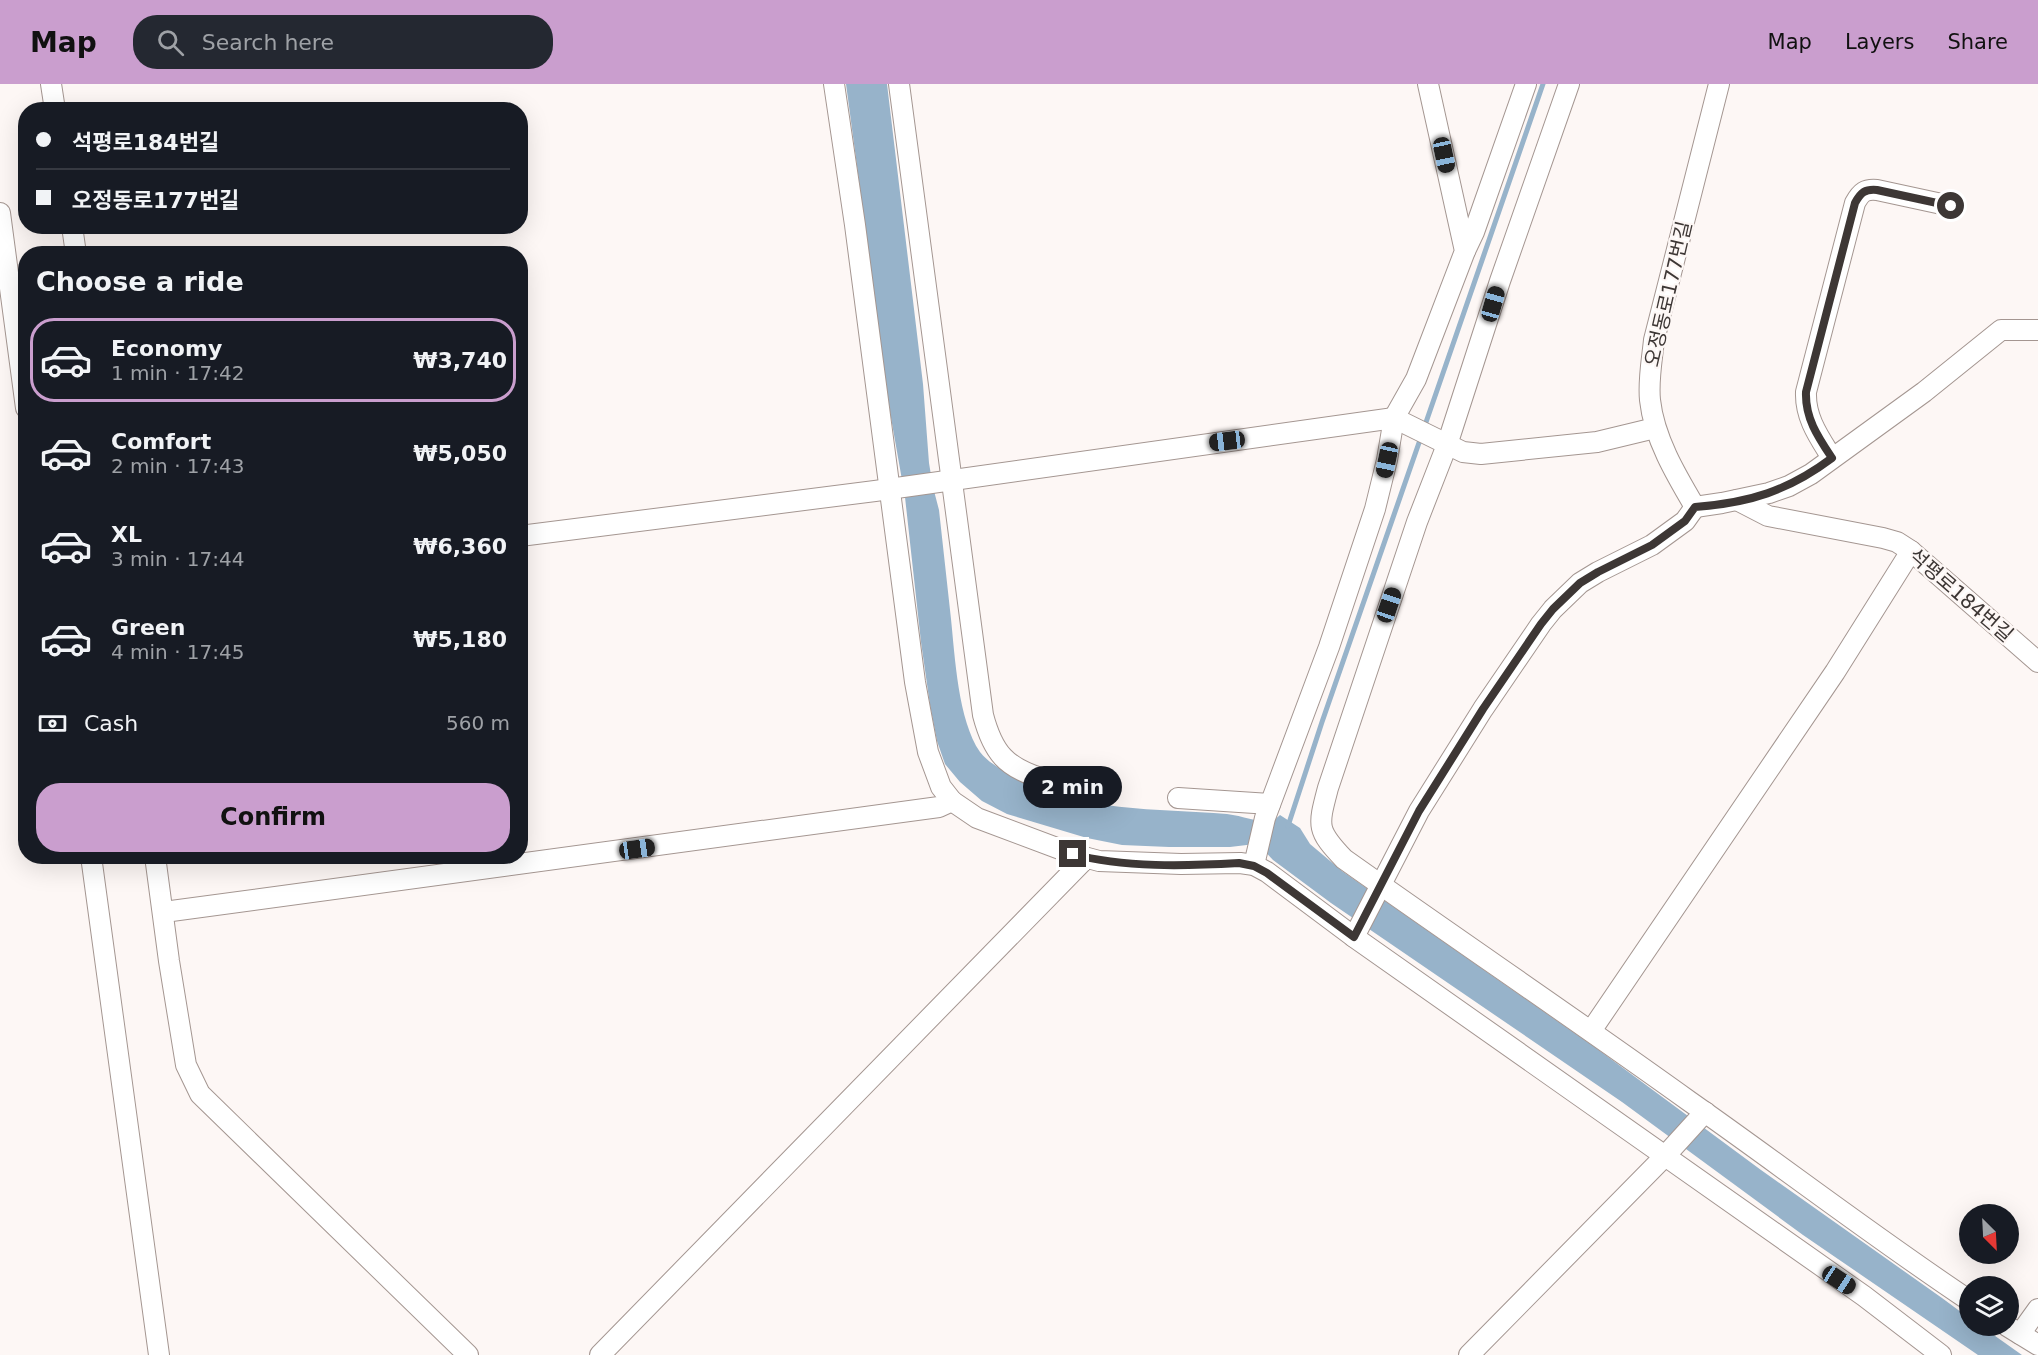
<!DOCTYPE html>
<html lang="en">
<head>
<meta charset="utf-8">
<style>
	:root { --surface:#171b24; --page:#242831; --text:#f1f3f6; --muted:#9ea1a6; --line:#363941; --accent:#ca9ece }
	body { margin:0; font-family:"DejaVu Sans","Noto Sans KR",sans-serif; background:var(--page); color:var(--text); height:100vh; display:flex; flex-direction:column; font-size:22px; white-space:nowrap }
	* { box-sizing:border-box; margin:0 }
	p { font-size:20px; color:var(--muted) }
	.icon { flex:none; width:33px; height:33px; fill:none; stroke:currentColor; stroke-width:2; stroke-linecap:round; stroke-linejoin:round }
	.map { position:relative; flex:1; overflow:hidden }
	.drawer { position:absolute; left:18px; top:162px; width:510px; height:618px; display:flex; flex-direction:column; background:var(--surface); border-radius:24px; box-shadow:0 6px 24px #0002 }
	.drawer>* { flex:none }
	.banner { position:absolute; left:18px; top:18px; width:510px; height:132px; border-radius:24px; box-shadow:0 6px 24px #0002; display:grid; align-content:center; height:132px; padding:0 18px; background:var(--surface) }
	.needle { width:39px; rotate:156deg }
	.fabs { position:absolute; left:1959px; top:1120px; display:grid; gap:12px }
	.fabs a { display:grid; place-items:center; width:60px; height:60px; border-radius:50%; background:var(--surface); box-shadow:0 6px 24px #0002; font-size:30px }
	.end { position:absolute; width:27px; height:27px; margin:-14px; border:8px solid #3d3735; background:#fff; box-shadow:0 0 0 3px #fff }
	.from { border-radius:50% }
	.bubble { position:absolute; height:42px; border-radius:21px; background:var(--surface); box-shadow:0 6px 24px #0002; font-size:20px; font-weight:700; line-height:42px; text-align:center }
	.car { position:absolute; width:18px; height:36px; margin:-18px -9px; border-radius:8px; box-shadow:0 0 4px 2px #0007; background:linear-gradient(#222 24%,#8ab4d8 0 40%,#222 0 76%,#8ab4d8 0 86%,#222 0) }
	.banner b { display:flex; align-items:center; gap:21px; height:57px; font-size:22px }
	.banner b+b { border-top:2px solid var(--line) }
	.banner i { width:15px; height:15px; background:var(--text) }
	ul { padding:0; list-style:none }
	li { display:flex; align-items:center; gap:18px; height:84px; margin:0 12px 9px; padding:0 6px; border:3px solid transparent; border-radius:24px }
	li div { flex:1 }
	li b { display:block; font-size:22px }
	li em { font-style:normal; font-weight:700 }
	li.on { border-color:var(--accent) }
	li>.icon { width:54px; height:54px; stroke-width:1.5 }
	h2 { padding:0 18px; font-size:27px; line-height:72px }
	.pay { display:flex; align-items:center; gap:15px; height:66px; padding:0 18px; font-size:22px }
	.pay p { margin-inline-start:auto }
	.action { display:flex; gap:12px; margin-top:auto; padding:12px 18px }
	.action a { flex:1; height:69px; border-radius:24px; background:var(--accent); color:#111; font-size:24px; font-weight:700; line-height:69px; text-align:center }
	header { display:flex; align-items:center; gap:36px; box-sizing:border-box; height:84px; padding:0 30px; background:var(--accent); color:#111 }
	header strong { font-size:28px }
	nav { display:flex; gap:33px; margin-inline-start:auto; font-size:21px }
	.search { width:420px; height:54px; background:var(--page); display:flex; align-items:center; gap:15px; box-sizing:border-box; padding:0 21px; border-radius:24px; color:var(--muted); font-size:22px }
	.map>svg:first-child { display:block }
	.water { fill:#97b3ca }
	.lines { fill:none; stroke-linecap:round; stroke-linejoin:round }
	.stream { stroke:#97b3ca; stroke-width:5 }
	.minor-casing { stroke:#a49691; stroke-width:22 }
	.minor { stroke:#fff; stroke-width:20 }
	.route { stroke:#3d3735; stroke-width:8 }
	.labels { text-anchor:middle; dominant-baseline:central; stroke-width:4.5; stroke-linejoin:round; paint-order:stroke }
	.street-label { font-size:20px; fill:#3d3735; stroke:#fdf7f5 }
</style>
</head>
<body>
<header>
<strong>Map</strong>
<div class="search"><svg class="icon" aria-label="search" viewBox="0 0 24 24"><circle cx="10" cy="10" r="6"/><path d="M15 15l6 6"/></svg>Search here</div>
<nav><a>Map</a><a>Layers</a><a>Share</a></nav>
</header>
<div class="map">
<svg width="2038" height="1271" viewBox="0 0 2038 1271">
	<rect width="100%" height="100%" fill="#fdf7f5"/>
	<path class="water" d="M846 0H887L923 300 929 379 933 403 939 426C943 462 947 499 951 535 955 573 958 636 980 668 987 677 996 682 1005 688 1071 729 1153 724 1227 730 1243 732 1256 738 1272 738L1280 731 1300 744 1310 760 1342 787 1596 964 1761 1086 1942 1214 1969 1234 1970 1242H1981L2022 1271H1978L1803 1151 1622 1018 1331 819 1273 776 1262 764 1255 760 1230 763H1169L1122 761 1087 754 1007 730 982 717 960 698 945 680 937 657 930 621 921 558 905 413 890 328Z"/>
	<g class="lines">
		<g class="stream">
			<path d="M1424 344 1543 0"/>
			<path d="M1288 742 1322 638 1421 353"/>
		</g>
		<g class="minor-casing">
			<g id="minor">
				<path d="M51 0 55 26"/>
				<path d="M834 0 855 141 915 598 928 668 941 703 952 717 977 734 1073 770 1099 777 1181 780 1240 779 1254 781 1267 788 1354 853 1419 727 1483 625 1541 540 1553 525 1580 499 1598 488 1652 461 1685 437 1695 423C1676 391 1654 354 1650 316 1648 296 1652 276 1654 256L1719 0"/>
				<path d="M899 0 983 631C993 669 1006 684 1044 695"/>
				<path d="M1569 0 1500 197 1447 361 1417 438 1328 704C1318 742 1316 746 1344 775 1458 856 1575 935 1689 1017 1783 1083 1874 1153 1970 1217"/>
				<path d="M0 129 26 324"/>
				<path d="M72 142 76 170"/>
				<path d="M1465 167 1474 148 1526 0"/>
				<path d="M1832 374C1819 353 1805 334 1806 308L1855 119C1861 108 1865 105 1877 106L1951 122"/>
				<path d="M1737 416 1768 432 1883 454 1897 458 1911 467 2038 578"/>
				<path d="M1695 423 1722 419 1769 409 1789 402 1811 390 1924 308 2001 246H2038"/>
				<path d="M520 452 875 407 1394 334 1463 368 1481 370 1597 358 1655 344"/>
				<path d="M1178 714 1270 720"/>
				<path d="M91 772 159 1271"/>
				<path d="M155 772 169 877 186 981 200 1010 468 1271"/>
				<path d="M1254 781 1265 734 1329 563 1375 425 1387 376 1394 334 1416 295 1465 167 1428 0"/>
				<path d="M164 828 939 723 952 717"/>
				<path d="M1354 853 1864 1212 1941 1271"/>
				<path d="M1591 947 1835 588 1911 467"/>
				<path d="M2007 1242 2038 1261"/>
				<path d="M2020 1250 2038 1225"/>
				<path d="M600 1271 1086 774"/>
				<path d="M1469 1271 1665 1072 1705 1028"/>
			</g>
		</g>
		<use href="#minor" class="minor"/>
	</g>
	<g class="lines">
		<path class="route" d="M1073 770C1123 784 1187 782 1239 779L1254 782 1267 789 1354 853 1419 727 1483 625 1541 540 1553 525 1580 499 1598 488 1652 461 1685 437 1695 423C1749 419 1788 407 1832 374 1818 353 1805 334 1806 308L1855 119C1861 108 1865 105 1877 106L1951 122"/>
	</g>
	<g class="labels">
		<g class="street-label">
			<text transform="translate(1668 210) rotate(-77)">오정동로177번길</text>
			<text transform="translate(1961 511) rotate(41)">석평로184번길</text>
		</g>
	</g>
</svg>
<div class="fabs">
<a><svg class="needle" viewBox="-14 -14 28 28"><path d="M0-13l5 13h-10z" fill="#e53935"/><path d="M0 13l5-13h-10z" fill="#9ea1a6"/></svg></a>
<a><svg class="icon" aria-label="layers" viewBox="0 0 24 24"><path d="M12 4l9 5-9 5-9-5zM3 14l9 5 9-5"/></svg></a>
</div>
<i class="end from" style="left:1951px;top:122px"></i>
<i class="end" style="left:1073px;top:770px"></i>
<div class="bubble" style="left:1023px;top:682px;width:99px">2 min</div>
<i class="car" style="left:1444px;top:71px;rotate:168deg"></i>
<i class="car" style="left:1493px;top:220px;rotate:16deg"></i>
<i class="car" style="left:1227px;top:357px;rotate:263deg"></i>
<i class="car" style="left:1387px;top:376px;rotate:192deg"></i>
<i class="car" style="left:1389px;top:521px;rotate:19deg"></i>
<i class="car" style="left:637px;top:765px;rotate:82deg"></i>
<i class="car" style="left:1839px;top:1196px;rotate:123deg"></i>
<div class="banner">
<b><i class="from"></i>석평로184번길</b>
<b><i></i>오정동로177번길</b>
</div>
<section class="drawer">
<h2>Choose a ride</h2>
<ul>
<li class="on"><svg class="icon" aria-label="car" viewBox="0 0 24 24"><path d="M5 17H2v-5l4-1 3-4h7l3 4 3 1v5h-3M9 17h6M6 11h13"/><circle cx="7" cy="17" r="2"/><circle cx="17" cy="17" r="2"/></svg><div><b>Economy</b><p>1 min · 17:42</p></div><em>₩3,740</em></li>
<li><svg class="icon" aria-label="car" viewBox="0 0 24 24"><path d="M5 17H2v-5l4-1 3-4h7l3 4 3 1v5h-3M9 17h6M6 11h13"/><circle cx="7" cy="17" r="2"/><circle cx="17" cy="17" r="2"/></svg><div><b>Comfort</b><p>2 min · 17:43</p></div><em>₩5,050</em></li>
<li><svg class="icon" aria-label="car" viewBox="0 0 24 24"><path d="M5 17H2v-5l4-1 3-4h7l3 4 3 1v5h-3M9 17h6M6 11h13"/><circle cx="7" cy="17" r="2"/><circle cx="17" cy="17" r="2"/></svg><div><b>XL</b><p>3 min · 17:44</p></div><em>₩6,360</em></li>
<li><svg class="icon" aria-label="car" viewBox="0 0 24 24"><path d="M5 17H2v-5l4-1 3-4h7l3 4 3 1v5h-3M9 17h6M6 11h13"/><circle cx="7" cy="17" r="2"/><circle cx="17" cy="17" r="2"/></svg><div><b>Green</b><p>4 min · 17:45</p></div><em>₩5,180</em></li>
</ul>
<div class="pay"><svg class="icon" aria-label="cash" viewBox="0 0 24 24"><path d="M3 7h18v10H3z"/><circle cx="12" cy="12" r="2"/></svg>Cash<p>560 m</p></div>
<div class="action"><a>Confirm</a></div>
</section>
</div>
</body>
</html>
